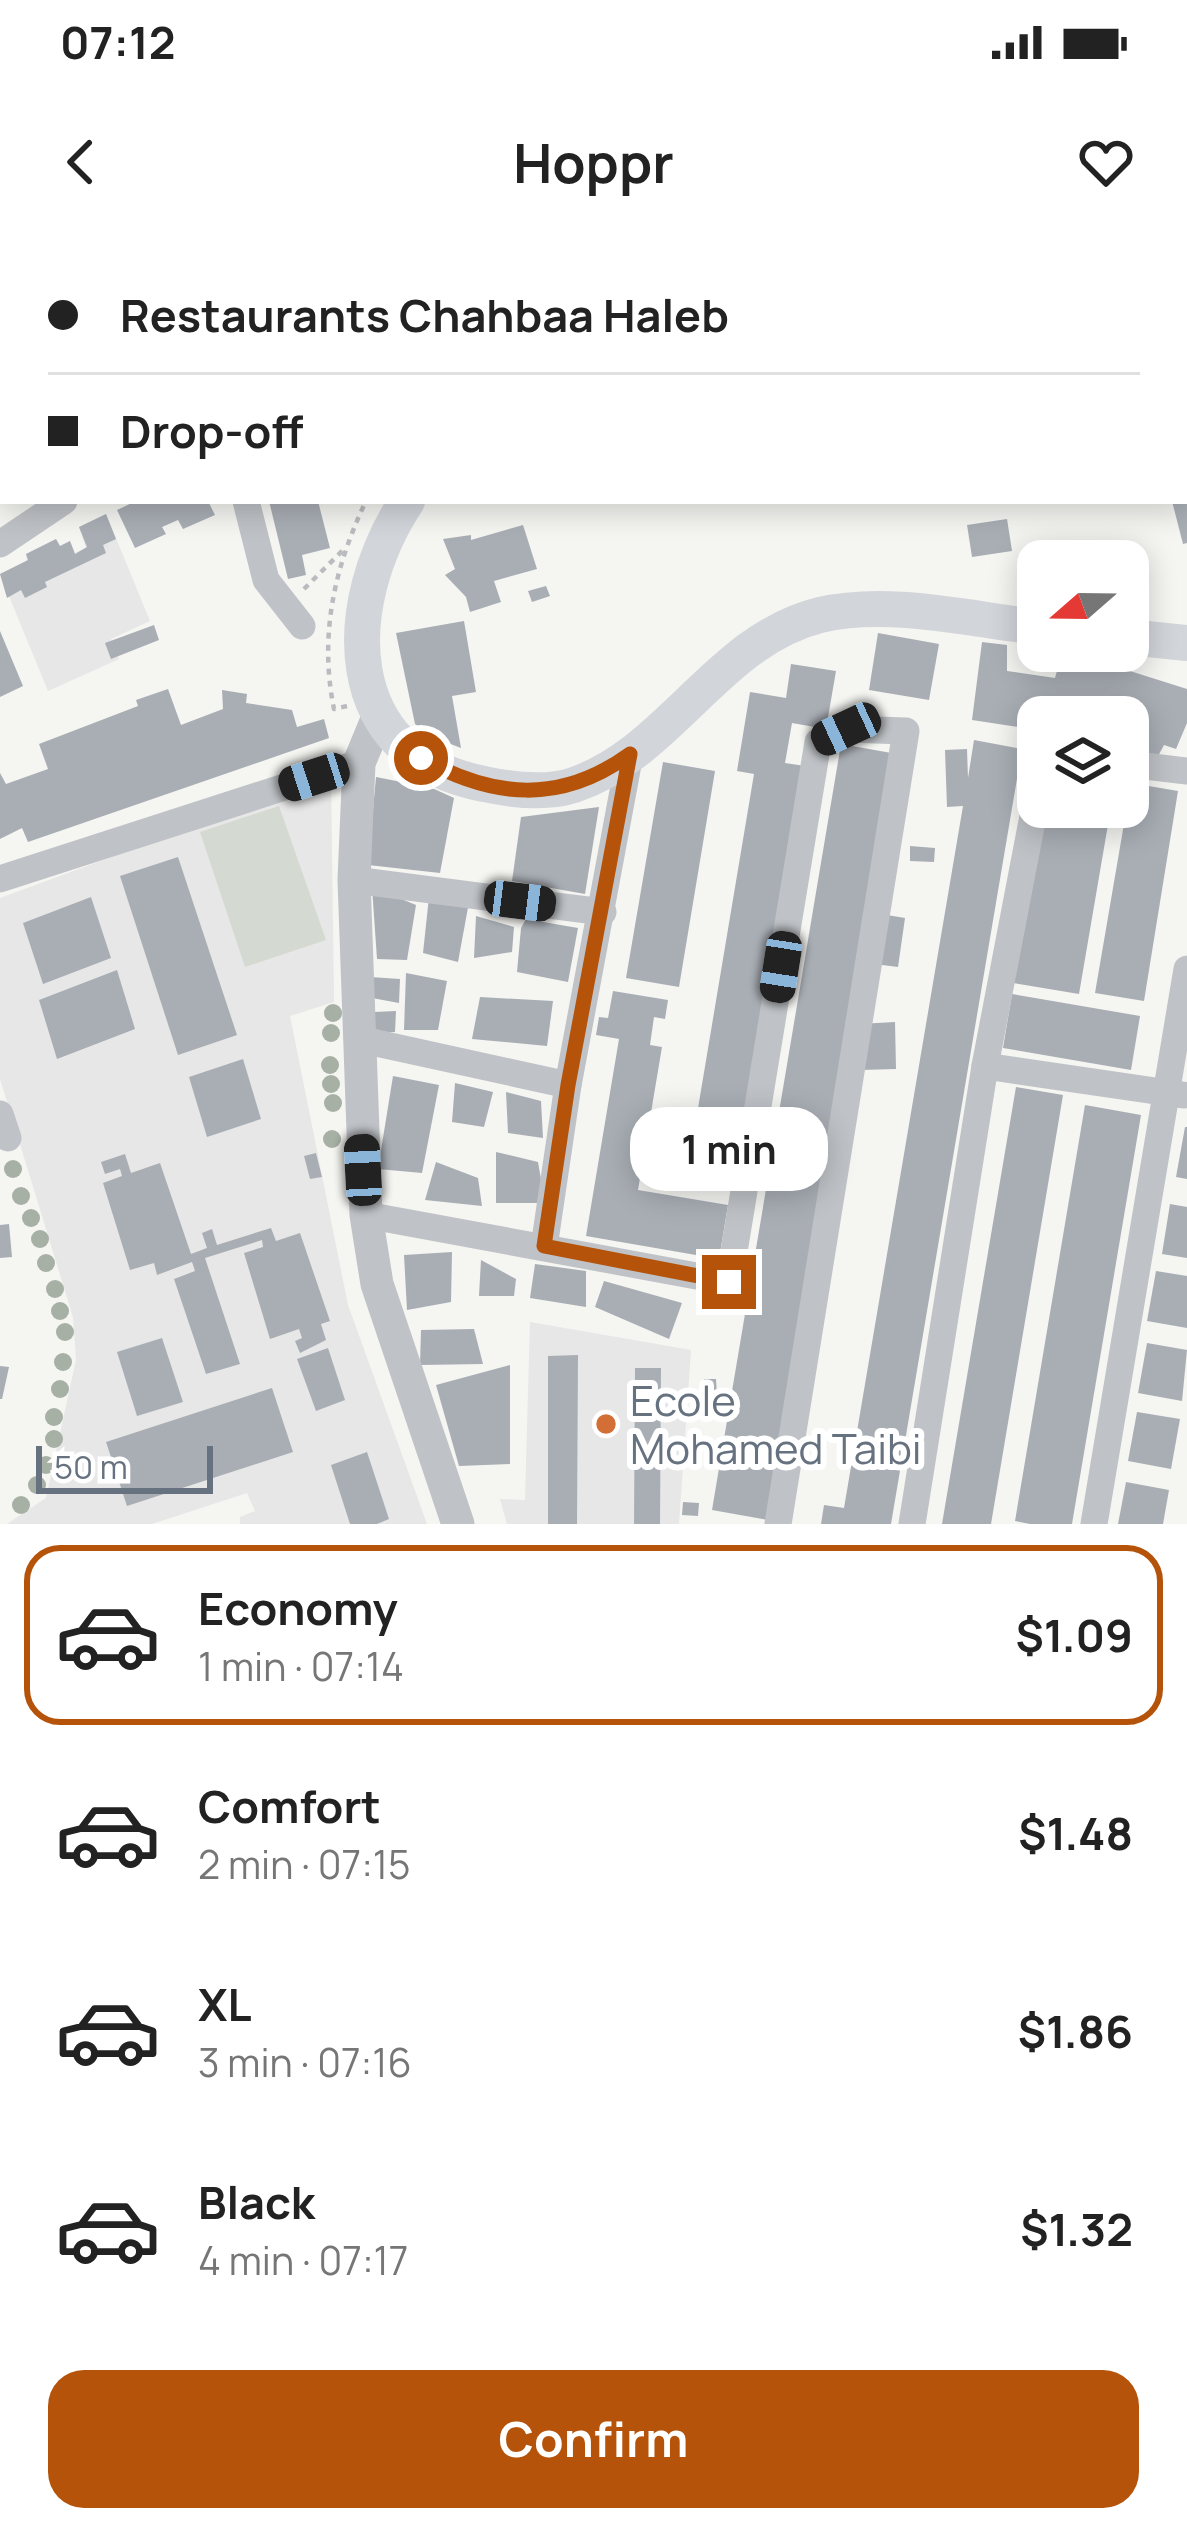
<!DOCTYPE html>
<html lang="en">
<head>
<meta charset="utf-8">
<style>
	:root { --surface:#fff; --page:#f6f6f6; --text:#222; --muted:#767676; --line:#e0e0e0; --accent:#b45309 }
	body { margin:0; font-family:Manrope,sans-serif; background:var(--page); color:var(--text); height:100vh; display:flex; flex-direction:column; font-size:45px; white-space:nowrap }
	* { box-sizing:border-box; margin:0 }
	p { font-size:39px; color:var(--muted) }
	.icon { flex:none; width:66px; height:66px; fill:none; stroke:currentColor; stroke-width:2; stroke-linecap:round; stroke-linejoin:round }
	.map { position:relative; height:1284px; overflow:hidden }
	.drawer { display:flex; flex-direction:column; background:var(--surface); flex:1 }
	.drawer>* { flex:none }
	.top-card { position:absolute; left:0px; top:0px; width:1188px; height:264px; box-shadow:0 6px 30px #0003; display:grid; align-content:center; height:264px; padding:0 48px; background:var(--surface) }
	.needle { width:78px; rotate:250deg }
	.fabs { position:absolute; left:1017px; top:300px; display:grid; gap:24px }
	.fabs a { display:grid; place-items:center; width:132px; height:132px; border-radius:24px; background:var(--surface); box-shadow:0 6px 30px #0003; font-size:60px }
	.scale { position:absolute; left:36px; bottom:30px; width:177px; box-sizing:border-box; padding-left:12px; border:6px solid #677281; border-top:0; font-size:33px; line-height:42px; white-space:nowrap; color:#677281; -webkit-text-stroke:9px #fff; paint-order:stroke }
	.end { position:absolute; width:54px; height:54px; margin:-27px; border:15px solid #b45309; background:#fff; box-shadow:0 0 0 6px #fff }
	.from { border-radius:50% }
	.bubble { position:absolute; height:84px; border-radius:36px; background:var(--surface); box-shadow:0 6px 30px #0003; font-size:39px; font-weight:700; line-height:84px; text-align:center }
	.car { position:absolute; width:36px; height:72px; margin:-36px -18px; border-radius:15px; box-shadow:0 0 9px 3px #0007; background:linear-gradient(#222 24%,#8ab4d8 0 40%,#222 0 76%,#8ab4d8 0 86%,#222 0) }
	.top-card b { display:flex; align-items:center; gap:42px; height:114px; font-size:45px }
	.top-card b+b { border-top:3px solid var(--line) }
	.top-card i { width:30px; height:30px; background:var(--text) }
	ul { padding:21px 0 0; list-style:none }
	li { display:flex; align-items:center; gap:36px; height:180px; margin:0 24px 18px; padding:0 24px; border:6px solid transparent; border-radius:36px }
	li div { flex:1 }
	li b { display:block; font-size:45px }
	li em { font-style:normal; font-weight:700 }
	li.on { border-color:var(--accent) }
	li>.icon { width:108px; height:108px; stroke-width:1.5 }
	.cta { display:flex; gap:24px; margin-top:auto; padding:24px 48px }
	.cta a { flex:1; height:138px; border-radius:36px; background:var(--accent); color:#fff; font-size:48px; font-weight:700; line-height:138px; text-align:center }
	.status { display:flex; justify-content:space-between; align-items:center; height:84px; padding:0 60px; background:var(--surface); direction:ltr }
	.status svg { height:33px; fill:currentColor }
	header { display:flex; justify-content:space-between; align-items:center; height:156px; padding:0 48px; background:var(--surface); font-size:54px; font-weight:700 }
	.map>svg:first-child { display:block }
	.built { fill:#e6e7e6 }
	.green { fill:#d4dad2 }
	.building { fill:#a9aeb5 }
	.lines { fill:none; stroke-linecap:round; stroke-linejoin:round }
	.path { stroke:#b9bbbe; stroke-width:4.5; stroke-dasharray:6 6; stroke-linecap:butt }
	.minor { stroke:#bfc2c6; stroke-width:27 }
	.tertiary { stroke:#bfc2c6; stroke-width:33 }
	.secondary { stroke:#d2d5da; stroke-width:36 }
	.tree { fill:#a7b0a4 }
	.route { stroke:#b45309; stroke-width:15 }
	.poi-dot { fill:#d36e35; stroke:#fff; stroke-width:4.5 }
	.labels { text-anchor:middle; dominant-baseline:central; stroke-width:12; stroke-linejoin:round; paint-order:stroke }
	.poi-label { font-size:42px; fill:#677281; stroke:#fff; text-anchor:start }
</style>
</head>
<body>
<div class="status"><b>07:12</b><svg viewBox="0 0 49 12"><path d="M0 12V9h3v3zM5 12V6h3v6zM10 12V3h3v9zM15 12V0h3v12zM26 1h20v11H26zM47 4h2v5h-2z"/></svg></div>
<header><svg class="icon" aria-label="back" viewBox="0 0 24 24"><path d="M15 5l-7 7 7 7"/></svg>Hoppr<svg class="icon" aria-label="heart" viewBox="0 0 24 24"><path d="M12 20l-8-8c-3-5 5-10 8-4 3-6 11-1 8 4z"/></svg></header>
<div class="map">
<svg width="1187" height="1284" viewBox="0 0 1187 1284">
	<rect width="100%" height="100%" fill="#f5f5f2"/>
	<g class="built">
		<path d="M106 274 150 381 111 399 119 419 48 451 0 334 27 321 26 314 56 299 60 306 70 301 75 313 86 308 79 287Z"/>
		<path d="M331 536 334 762 290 776 348 1065 427 1284H240V1277L255 1271 247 1253 152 1284H7L46 1258 76 1120 73 1077 0 839V658Z"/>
		<path d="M530 1082 691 1110 679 1284H507L500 1259 525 1260Z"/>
	</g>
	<path class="green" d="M279 566 326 700 245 727 200 592Z"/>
	<g class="building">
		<path d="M136 261H208L215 275 183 289 178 280 162 287 166 294 135 308 117 270Z"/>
		<path d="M269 261H318L330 308 302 315 306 335 288 339Z"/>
		<path d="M1172 261H1187V303L1183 304Z"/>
		<path d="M106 274 116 299 103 305 106 313 45 342 47 347 25 358 21 350 7 358 0 334 28 320 26 314 56 299 60 306 70 301 75 314 87 307 79 287Z"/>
		<path d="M1007 279 1012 311 972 317 967 285Z"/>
		<path d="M523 285 537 329 494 341 501 362 470 372 466 357 445 335 455 329 443 299 471 295V300Z"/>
		<path d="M546 346 550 356 532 362 528 351Z"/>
		<path d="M464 381 476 452 452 456 461 508 435 498 415 484 396 393Z"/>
		<path d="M154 385 159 400 111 419 105 403Z"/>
		<path d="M0 391 23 446 0 457Z"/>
		<path d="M878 393 939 404 929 460 869 450Z"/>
		<path d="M982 402 1007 405V431L1055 438 1061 416 1130 431 1187 449V483L1176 509 1164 505 1157 518 1128 509V477H1038V490L972 480Z"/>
		<path d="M791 424 836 431 826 489 792 483 785 523 805 526 739 918 691 910 754 534 737 531 750 452 786 458Z"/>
		<path d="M168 449 181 485 223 469 222 450 247 454 246 463 292 470 297 487 324 479 329 498 28 602 22 588 0 599V533L6 544 48 529 39 504 138 466 136 460Z"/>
		<path d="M974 500 1022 509 891 1284H821L824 1265 844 1268 963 566 947 567 945 510 967 509 968 538Z"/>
		<path d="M841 504 897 514 768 1280 712 1270Z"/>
		<path d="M663 522 715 531 679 747 626 738Z"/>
		<path d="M376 537 432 548 454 558 440 633 368 625Z"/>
		<path d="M1131 543 1178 551 1144 761 1095 753Z"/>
		<path d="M599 567 585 654 512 641 521 577Z"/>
		<path d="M1045 567H1111L1079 754 1013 743Z"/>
		<path d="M910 606 935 608 934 622 910 621Z"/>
		<path d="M178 617 237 795 178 815 120 636Z"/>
		<path d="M372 647 416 665 407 720 377 719Z"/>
		<path d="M91 657 111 718 43 744 23 683Z"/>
		<path d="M429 657 469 662 458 722 423 713Z"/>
		<path d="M881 674 905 678 898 727 874 724Z"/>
		<path d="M476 676 514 687 512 712 474 718Z"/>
		<path d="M526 679 578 688 568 742 517 732 521 688Z"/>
		<path d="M117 730 135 789 57 819 39 760Z"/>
		<path d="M406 733 447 741 438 790H404Z"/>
		<path d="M370 737 400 739 399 763 372 758Z"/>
		<path d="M613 751 668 760 665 779 654 777 650 805 662 807 638 950 728 965 719 1019 586 996 619 799 596 795 599 777 608 778Z"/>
		<path d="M1012 754 1140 776 1131 830 1003 808Z"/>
		<path d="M480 757 553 761 547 806 472 799Z"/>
		<path d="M396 771 395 792 372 793 374 772Z"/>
		<path d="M895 782 896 829 860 830 859 784Z"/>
		<path d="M243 819 261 879 207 897 189 837Z"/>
		<path d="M393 836 439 845 422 933 378 929Z"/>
		<path d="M455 843 493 852 484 887 452 882Z"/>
		<path d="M1016 847 1063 855 991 1284H942Z"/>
		<path d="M506 852 541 861 543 898 508 893Z"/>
		<path d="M1085 865 1141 875 1072 1284H1030L1015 1281Z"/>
		<path d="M1185 887H1187V939L1176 937Z"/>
		<path d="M650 890 666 892 663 911 648 909Z"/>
		<path d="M496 912 538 922 545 963H496Z"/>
		<path d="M316 913 322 937 310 939 304 916Z"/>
		<path d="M125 914 131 933 160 923 191 1014 207 1008 202 993 212 989 217 1005 271 988 276 1001 300 993 330 1081 321 1084 326 1100 300 1113 295 1101 302 1098 299 1089 270 1099 244 1013 263 1007 262 1000 205 1018 240 1124 206 1134 174 1039 195 1031 192 1022 157 1035 154 1023 130 1030 103 943 122 936 120 929 105 934 101 922Z"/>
		<path d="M436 922 478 938 482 966 425 960Z"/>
		<path d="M1170 964 1187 967V1018L1162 1014Z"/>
		<path d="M9 984 12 1017 0 1018V985Z"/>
		<path d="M452 1012 451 1062 407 1070 404 1015Z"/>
		<path d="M481 1020 516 1039 514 1056H479Z"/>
		<path d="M535 1024 586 1031V1067L530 1058Z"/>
		<path d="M1156 1031 1187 1036V1088L1147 1081Z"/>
		<path d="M604 1041 682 1063 669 1099 595 1067Z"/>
		<path d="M474 1089 483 1124 420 1125 421 1090Z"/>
		<path d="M162 1098 183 1162 137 1176 117 1112Z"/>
		<path d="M1147 1103 1187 1110 1182 1161 1138 1153Z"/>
		<path d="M328 1108 345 1160 316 1171 297 1119Z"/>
		<path d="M578 1115 577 1284H548V1116Z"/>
		<path d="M510 1125V1224L459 1226 436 1145Z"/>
		<path d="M0 1126 9 1127 2 1159H0Z"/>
		<path d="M635 1128H661L660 1284H634Z"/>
		<path d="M704 1139H716L717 1155 705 1156Z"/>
		<path d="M272 1148 293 1212 127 1266 106 1202Z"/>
		<path d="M1137 1172 1180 1179 1171 1229 1128 1221Z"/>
		<path d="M367 1212 389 1279 377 1284H350L331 1225Z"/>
		<path d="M1126 1242 1169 1250 1163 1284H1118Z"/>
		<path d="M683 1262 699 1263 698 1276 682 1275Z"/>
	</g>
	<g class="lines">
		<g class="path">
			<path d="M546 3 548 0"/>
			<path d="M304 349 343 310"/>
			<path d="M347 466 334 469C319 396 334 328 366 261"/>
		</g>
		<g class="minor">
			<path d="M1118 0 1119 3"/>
			<path d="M215 3 219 0"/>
			<path d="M1185 7 1187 6"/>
			<path d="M0 136 3 135"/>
			<path d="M246 261 266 340 302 386"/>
			<path d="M0 304 64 261"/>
			<path d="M1038 510V514"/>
			<path d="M1128 524 1187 531"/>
			<path d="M0 639 359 523"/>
			<path d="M354 640 603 672"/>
			<path d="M358 799 568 845"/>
			<path d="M985 826 1183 855"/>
			<path d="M0 874 8 898"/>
			<path d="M366 975 729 1042 818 502 846 489 906 491 778 1284"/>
			<path d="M544 1007 568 845 630 514"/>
			<path d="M912 1284 985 826 1038 550"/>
			<path d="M1094 1284 1187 729"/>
		</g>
		<path class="tertiary" d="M378 477 359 523 354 640 366 975 377 1044 458 1284"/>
		<g class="secondary">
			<path d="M587 3 590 0"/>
			<path d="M407 261C339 364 336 516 484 544 512 550 547 554 574 545 671 512 718 400 820 375 889 359 968 379 1038 387"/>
			<path d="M1128 397 1187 403"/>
		</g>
	</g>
	<g class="tree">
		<circle cx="333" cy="773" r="9"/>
		<circle cx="331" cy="793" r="9"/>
		<circle cx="330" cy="825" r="9"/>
		<circle cx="331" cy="844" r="9"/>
		<circle cx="333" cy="863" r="9"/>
		<circle cx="332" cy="899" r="9"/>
		<circle cx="13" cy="929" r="9"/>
		<circle cx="21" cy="956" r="9"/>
		<circle cx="31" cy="978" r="9"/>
		<circle cx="40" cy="999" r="9"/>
		<circle cx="46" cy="1023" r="9"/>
		<circle cx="55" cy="1049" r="9"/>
		<circle cx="60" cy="1071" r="9"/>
		<circle cx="65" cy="1092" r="9"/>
		<circle cx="63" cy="1122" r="9"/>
		<circle cx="60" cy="1149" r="9"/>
		<circle cx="54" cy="1177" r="9"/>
		<circle cx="54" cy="1199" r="9"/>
		<circle cx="46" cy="1225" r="9"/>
		<circle cx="37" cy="1245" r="9"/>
		<circle cx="21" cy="1265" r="9"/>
	</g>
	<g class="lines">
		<path class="route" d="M421 518C494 559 561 564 630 514L568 845 544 1006 729 1042"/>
	</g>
	<circle class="poi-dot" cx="606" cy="1184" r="12"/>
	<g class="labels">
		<g class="poi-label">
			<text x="630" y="1160">Ecole<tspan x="630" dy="48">Mohamed Taibi</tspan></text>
		</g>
	</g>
</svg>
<div class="fabs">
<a><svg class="needle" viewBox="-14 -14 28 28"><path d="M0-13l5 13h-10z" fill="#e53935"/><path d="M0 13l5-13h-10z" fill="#767676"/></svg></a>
<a><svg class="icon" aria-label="layers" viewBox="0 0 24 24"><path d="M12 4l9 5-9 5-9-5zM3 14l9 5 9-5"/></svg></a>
</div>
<div class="scale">50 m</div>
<i class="end from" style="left:421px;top:518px"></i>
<i class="end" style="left:729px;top:1042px"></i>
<div class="bubble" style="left:630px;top:867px;width:198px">1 min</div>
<i class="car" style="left:846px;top:489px;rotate:245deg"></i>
<i class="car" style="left:314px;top:537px;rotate:252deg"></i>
<i class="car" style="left:520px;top:661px;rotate:97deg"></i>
<i class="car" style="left:781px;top:727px;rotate:189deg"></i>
<i class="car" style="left:363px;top:930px;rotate:357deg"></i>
<div class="top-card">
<b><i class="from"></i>Restaurants Chahbaa Haleb</b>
<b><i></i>Drop-off</b>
</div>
</div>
<section class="drawer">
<ul>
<li class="on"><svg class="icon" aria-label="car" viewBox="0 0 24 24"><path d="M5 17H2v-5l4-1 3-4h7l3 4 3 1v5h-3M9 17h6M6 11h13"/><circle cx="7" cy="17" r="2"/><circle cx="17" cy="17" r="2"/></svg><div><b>Economy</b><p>1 min · 07:14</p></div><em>$1.09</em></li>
<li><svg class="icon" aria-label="car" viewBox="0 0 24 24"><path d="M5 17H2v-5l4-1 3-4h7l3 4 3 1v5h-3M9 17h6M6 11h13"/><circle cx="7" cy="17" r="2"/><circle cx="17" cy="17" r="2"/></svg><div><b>Comfort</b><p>2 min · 07:15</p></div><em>$1.48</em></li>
<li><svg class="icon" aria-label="car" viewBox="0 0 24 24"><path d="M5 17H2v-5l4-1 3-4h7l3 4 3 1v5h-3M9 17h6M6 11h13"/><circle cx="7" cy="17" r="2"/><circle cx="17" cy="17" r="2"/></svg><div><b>XL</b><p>3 min · 07:16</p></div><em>$1.86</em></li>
<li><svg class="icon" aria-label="car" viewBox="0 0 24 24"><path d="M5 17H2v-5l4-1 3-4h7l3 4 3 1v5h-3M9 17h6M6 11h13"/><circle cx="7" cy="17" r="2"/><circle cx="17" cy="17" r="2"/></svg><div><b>Black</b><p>4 min · 07:17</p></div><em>$1.32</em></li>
</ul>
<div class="cta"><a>Confirm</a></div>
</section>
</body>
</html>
